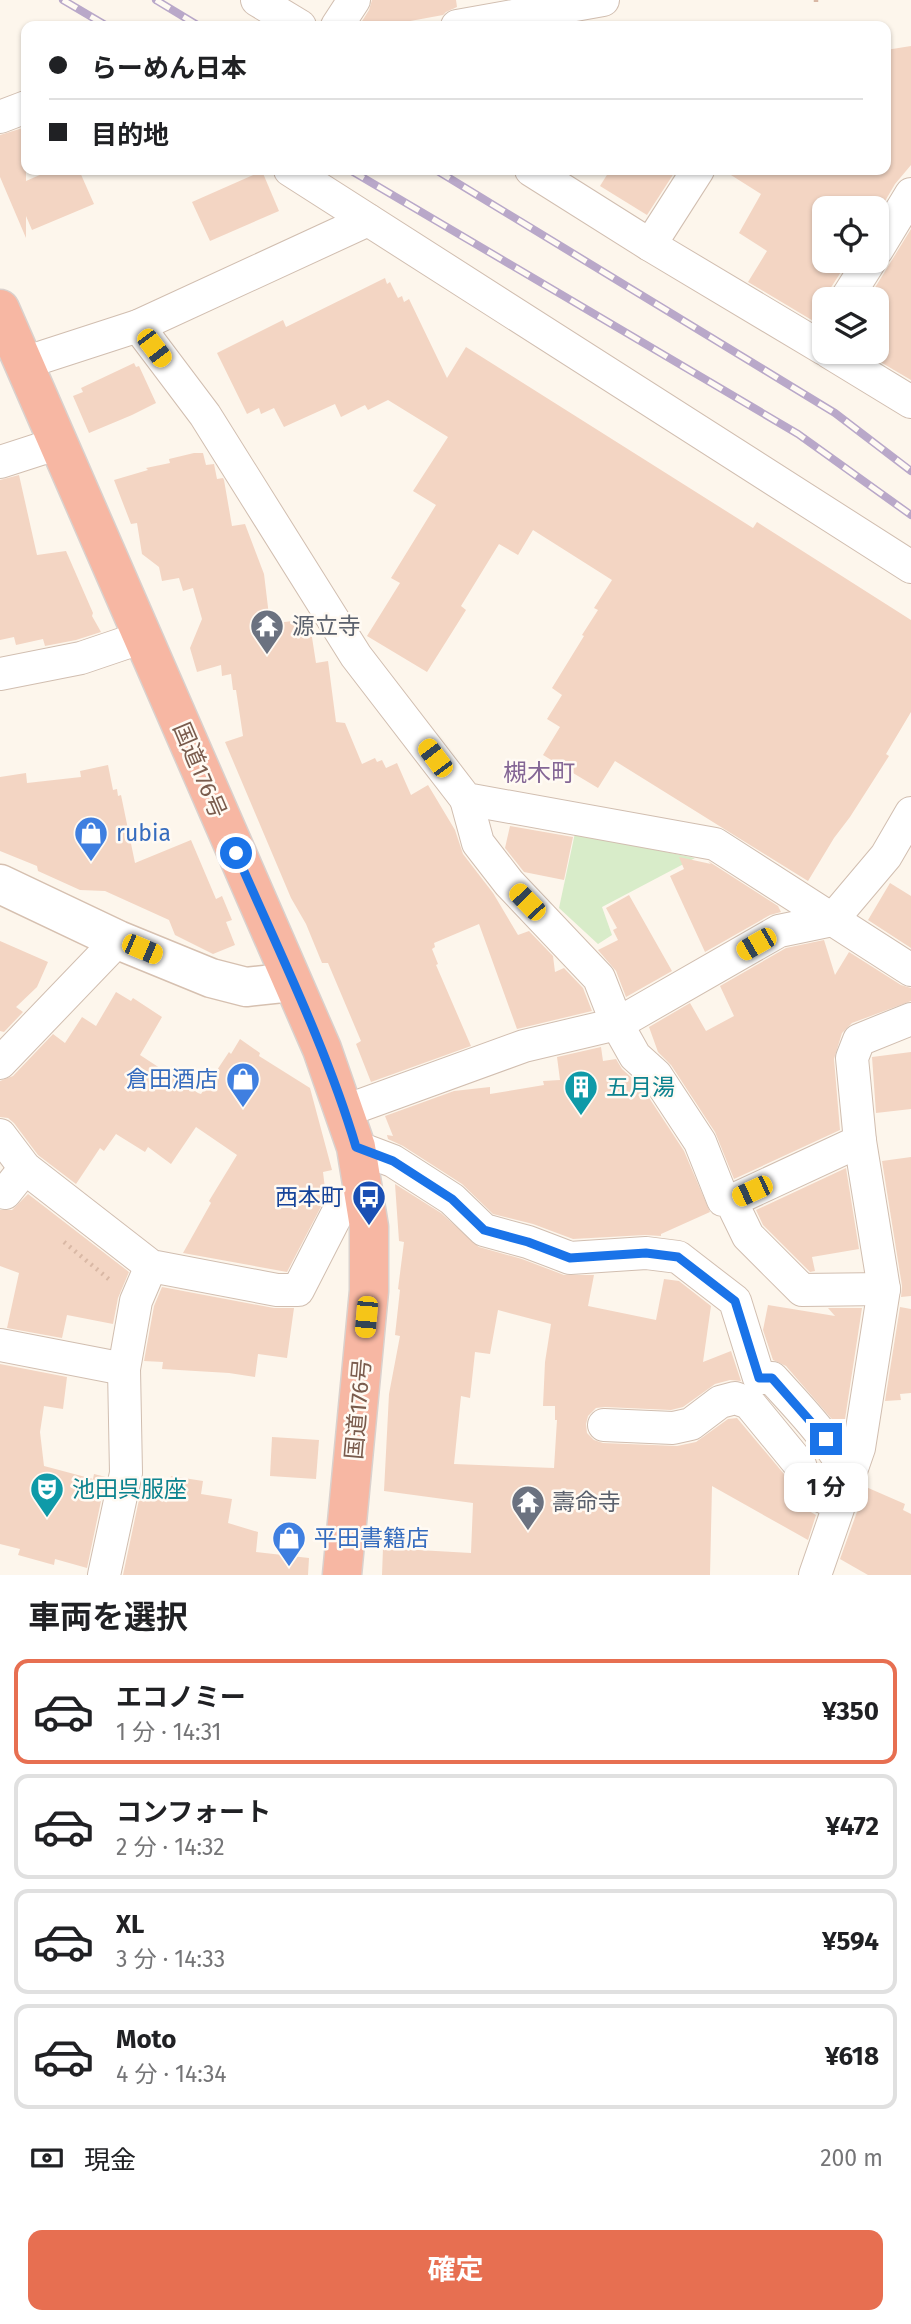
<!DOCTYPE html>
<html lang="ja">
<head>
<meta charset="utf-8">
<style>
	:root { --surface:#fff; --page:#f2f2f2; --text:#202124; --muted:#757577; --line:#e0e0e0; --accent:#e76f51 }
	body { margin:0; font-family:"Fira Sans","Noto Sans JP",sans-serif; background:var(--page); color:var(--text); height:100vh; display:flex; flex-direction:column; font-size:26px; white-space:nowrap }
	* { box-sizing:border-box; margin:0 }
	p { font-size:23px; color:var(--muted) }
	.icon { flex:none; width:38px; height:38px; fill:none; stroke:currentColor; stroke-width:2; stroke-linecap:round; stroke-linejoin:round }
	.map { position:relative; height:1575px; overflow:hidden }
	.details { display:flex; flex-direction:column; background:var(--surface); flex:1 }
	.details>* { flex:none }
	.guide { position:absolute; left:21px; top:21px; width:870px; height:154px; border-radius:14px; box-shadow:0 2px 5px #0004; display:grid; align-content:center; height:154px; padding:0 28px; background:var(--surface) }
	.fabs { position:absolute; left:812px; top:196px; display:grid; gap:14px }
	.fabs a { display:grid; place-items:center; width:77px; height:77px; border-radius:14px; background:var(--surface); box-shadow:0 2px 5px #0004; font-size:35px }
	.end { position:absolute; width:32px; height:32px; margin:-16px; border:9px solid #1a73e8; background:#fff; box-shadow:0 0 0 4px #fff }
	.from { border-radius:50% }
	.bubble { position:absolute; height:49px; border-radius:14px; background:var(--surface); box-shadow:0 2px 5px #0004; font-size:23px; font-weight:700; line-height:49px; text-align:center }
	.car { position:absolute; width:21px; height:42px; margin:-21px -10px; border-radius:9px; box-shadow:0 0 5px 2px #0007; background:linear-gradient(#f5c518 24%,#345 0 40%,#f5c518 0 76%,#345 0 86%,#f5c518 0) }
	.guide b { display:flex; align-items:center; gap:24px; height:66px; font-size:26px }
	.guide b+b { border-top:2px solid var(--line) }
	.guide i { width:18px; height:18px; background:var(--text) }
	ul { padding:0; list-style:none }
	li { display:flex; align-items:center; gap:21px; height:105px; margin:0 14px 10px; padding:0 14px; border:4px solid var(--line); border-radius:14px }
	li div { flex:1 }
	li b { display:block; font-size:26px }
	li em { font-style:normal; font-weight:700 }
	li.current { border-color:var(--accent) }
	li>.icon { width:63px; height:63px; stroke-width:1.5 }
	h2 { padding:0 28px; font-size:32px; line-height:84px }
	.pay { display:flex; align-items:center; gap:18px; height:77px; padding:0 28px; font-size:26px }
	.pay p { margin-inline-start:auto }
	.action { display:flex; gap:14px; margin-top:auto; padding:14px 28px }
	.action a { flex:1; height:80px; border-radius:14px; background:var(--accent); color:#fff; font-size:28px; font-weight:700; line-height:80px; text-align:center }
	.map>svg:first-child { display:block }
	.green { fill:#d8ecc9 }
	.building { fill:#f3d5c3; fill-rule:evenodd }
	.lines { fill:none; stroke-linecap:round; stroke-linejoin:round }
	.street-casing { stroke:#d1beb0; stroke-width:34 }
	.secondary-casing { stroke:#d6c0b0; stroke-width:41 }
	.highway-casing { stroke:#dad1cd; stroke-width:41 }
	.path { stroke:#d9b8a5; stroke-width:4.5; stroke-dasharray:2 5; stroke-linecap:butt }
	.street { stroke:#fff; stroke-width:32 }
	.secondary { stroke:#fff; stroke-width:38 }
	.highway { stroke:#f7b7a3; stroke-width:38 }
	.rail-casing { stroke:#b9a8c9; stroke-width:8 }
	.rail { stroke:#fffaf3; stroke-width:5; stroke-dasharray:16; stroke-linecap:butt }
	.route { stroke:#1a73e8; stroke-width:9 }
	.labels { text-anchor:middle; dominant-baseline:central; stroke-width:5; stroke-linejoin:round; paint-order:stroke }
	.worship-label { font-size:23px; fill:#5b616d; stroke:#fffaf3; text-anchor:start }
	.street-label { font-size:23px; fill:#7a5c4d; stroke:#fffaf3 }
	.shop-label { font-size:23px; fill:#366cbe; stroke:#fffaf3; text-anchor:start }
	.culture-label { font-size:23px; fill:#0d838f; stroke:#fffaf3; text-anchor:start }
	.transit-label { font-size:23px; fill:#164399; stroke:#fffaf3; text-anchor:end }
	.neighbourhood-label { font-size:24px; fill:#846695; stroke:#fffaf3 }
</style>
</head>
<body>
<div class="map">
<svg width="911" height="1575" viewBox="0 0 911 1575">
	<rect width="100%" height="100%" fill="#fdf6ec"/>
	<path class="green" d="M575 833 695 858 602 907 612 935 598 944 559 908Z"/>
	<g class="building">
		<path d="M372 0H456L457 7 446 12 443 15 383 26H359L369 10Z"/>
		<path d="M911 46V165L895 184 881 208H824V261H848L830 289 828 299H824V306L815 322 748 282 767 251 739 233 761 194 723 170H886V50Z"/>
		<path d="M26 127V181L51 170H79L94 204 32 230 26 216V238L0 177V135Z"/>
		<path d="M610 170H676L647 215 600 186Z"/>
		<path d="M262 171 279 211 210 241 192 202Z"/>
		<path d="M911 229V380L877 360V299H868Z"/>
		<path d="M385 278 387 284 390 282 398 298 402 296 404 302 409 299 447 378 466 347 753 528 757 522 911 620V712L886 754 889 756 850 817 834 838 808 881 615 761 598 788 543 755 560 727 547 719 562 695 552 688 584 636 582 635 598 610 594 608 612 580 533 530 518 555 499 544 461 606 466 610 427 672 367 636 400 583 391 578 436 505 413 491 448 437 388 400 368 410 365 405 341 417 335 404 284 427 274 408 261 414 259 408 247 414 217 353 283 320 286 327Z"/>
		<path d="M134 363 136 367 139 366 156 403 132 415 89 433 73 396 83 392 81 388Z"/>
		<path d="M194 453H203L206 465 214 464 217 479 223 478 224 480 232 526 245 524 264 574 270 624 307 619 308 631H311L316 663 328 661 336 722 345 723 362 764 375 758 377 762 382 760 386 768 397 763 411 795 428 785 455 830 463 854 493 893 518 935 529 931 553 956 555 972 564 968 583 988 592 1011 517 1029 479 924 434 943 435 947 432 949 438 964 436 965 471 1046 371 1082 356 1044 361 1041 328 963H322L306 924 291 898 225 742 243 736 236 690H233L231 674 222 676 221 665 197 672 190 648 202 619 193 588 183 591 179 578 162 581 159 567 142 554 137 523 131 524 114 480 148 470 146 468 170 463 169 459Z"/>
		<path d="M19 475 37 555 66 551 93 613 92 616 101 632 76 640 45 646 43 639 16 645 14 637 0 640V480Z"/>
		<path d="M108 765 113 790 117 789 118 796 121 795 135 863 191 840 216 899 222 896 232 920 226 922 235 945 213 954 175 935 169 920 105 891 80 890 38 871 37 866 0 851V777L26 773 27 783 81 777 80 771Z"/>
		<path d="M510 826 573 837 564 880 524 872 505 848Z"/>
		<path d="M679 857 711 864 708 861 778 906 781 912 770 915 705 952 670 876 684 869Z"/>
		<path d="M890 883 911 896V948L868 920Z"/>
		<path d="M629 895 672 971 626 997 616 971 598 950 618 940 613 930 617 928 606 908Z"/>
		<path d="M824 940 835 975 849 952 901 985 911 988V1001L852 1023 842 1033 834 1059 840 1130 734 1179 715 1132 671 1065 658 1052 649 1027 690 1003 706 1031 734 1016 720 986 786 948Z"/>
		<path d="M0 941 48 962 37 987 16 1007 23 1012 4 1032 0 1031Z"/>
		<path d="M116 992 131 1001 133 998 162 1017 140 1055 198 1093 201 1094 229 1052 231 1054 240 1039 260 1053 259 1056 310 1088 332 1170 323 1172 326 1197 287 1272 183 1253 211 1203 209 1201 237 1155 196 1127 171 1164 148 1147 145 1152 116 1134 104 1151 100 1148 76 1184 38 1155 14 1123 8 1118 0 1117V1081L13 1076 53 1034 65 1043 82 1017 96 1026Z"/>
		<path d="M601 1047 603 1061 616 1059 622 1069 642 1087 684 1151 710 1212 661 1234V1236L645 1235 573 1239 533 1224 493 1214 462 1184 403 1146 388 1139 387 1135 393 1136 385 1116 454 1091 490 1087V1094L544 1085 543 1081 560 1080 557 1057Z"/>
		<path d="M911 1052V1109L876 1113 872 1057Z"/>
		<path d="M911 1157V1296L901 1297 902 1286 882 1161Z"/>
		<path d="M846 1168 859 1249 812 1257 815 1271 810 1272 763 1225 756 1210Z"/>
		<path d="M395 1184 441 1213 479 1247 522 1259 564 1275H594L588 1306 656 1320 664 1279 679 1281 711 1306 703 1362 731 1351 741 1381 730 1380 715 1384 683 1407 671 1410 605 1407 596 1408 588 1416 586 1424 587 1433 594 1440 603 1443 677 1446 696 1442 728 1419 737 1418 784 1474 795 1503 816 1515 808 1540 712 1486 710 1575H382L383 1548 471 1553 473 1503 384 1491 389 1394 400 1336 395 1335 400 1290 398 1289 404 1242 399 1241ZM498 1310 551 1324 545 1362 543 1406H555V1420H557L554 1468 454 1464 461 1396 470 1398 475 1352 490 1354Z"/>
		<path d="M28 1194 129 1272 118 1298 113 1324 67 1315 62 1338 7 1328 19 1273 0 1266V1210H12Z"/>
		<path d="M162 1287 274 1308H294L287 1358 258 1354 255 1377 229 1373 162 1369 163 1362 144 1361 154 1306Z"/>
		<path d="M768 1305 835 1316 828 1308H862L843 1432 786 1366 773 1360 763 1330Z"/>
		<path d="M900 1307 911 1309V1393L900 1394 901 1400 885 1401Z"/>
		<path d="M0 1364 67 1377 63 1409 44 1406 40 1432 44 1466 93 1479 94 1474 106 1477 87 1568 55 1559 54 1565 18 1555 20 1549 0 1544Z"/>
		<path d="M272 1437 319 1440 316 1479 270 1476Z"/>
		<path d="M144 1476 170 1480 171 1476 203 1481 201 1494 232 1499 228 1523 258 1532 256 1552 309 1558 308 1575H123Z"/>
		<path d="M866 1487 905 1504 903 1510 911 1514V1575H868L840 1559Z"/>
	</g>
	<g class="lines">
		<g class="street-casing">
			<g id="street">
				<path d="M257 0 300 26"/>
				<path d="M337 26 354 0"/>
				<path d="M457 26 603 0"/>
				<path d="M0 117 26 107"/>
				<path d="M290 170 911 567"/>
				<path d="M531 170 650 245 824 349"/>
				<path d="M650 245 698 170"/>
				<path d="M877 250 911 194"/>
				<path d="M846 299 870 261"/>
				<path d="M138 326 205 415 356 656 466 799 715 844 911 970"/>
				<path d="M829 352 911 402"/>
				<path d="M24 363 138 326 368 220"/>
				<path d="M0 462 59 443"/>
				<path d="M0 674 81 658 143 637"/>
				<path d="M466 799 478 843 509 883 599 978 617 1024 635 1056 656 1075 700 1142 723 1200 731 1201 748 1236 802 1290 884 1289"/>
				<path d="M0 1063 118 940"/>
				<path d="M345 1111 524 1046 617 1024 779 931 832 920 886 856 911 813"/>
				<path d="M0 1135 25 1168 151 1266 277 1290H298L339 1210 363 1192"/>
				<path d="M356 1147 393 1161 452 1199 484 1230 528 1242 570 1258 646 1253 678 1257 735 1301 759 1378H772C801 1410 831 1440 850 1479"/>
				<path d="M5 1193 25 1168"/>
				<path d="M731 1201 860 1141"/>
				<path d="M0 1345 124 1369"/>
				<path d="M604 1425 673 1428 691 1424 720 1402 735 1398 749 1403 800 1465 809 1491 839 1504"/>
				<path d="M104 1575 126 1473 124 1369 136 1301 151 1266"/>
				<path d="M815 1575 859 1448 884 1289 860 1141 852 1058 859 1040 911 1019"/>
			</g>
		</g>
		<g class="secondary-casing">
			<path id="secondary" d="M0 884 118 940 211 978 246 987 292 982"/>
		</g>
		<g class="highway-casing">
			<path id="highway" d="M0 309 322 1049 356 1147 369 1227V1291L342 1575"/>
		</g>
		<g class="path">
			<path d="M816 0V5"/>
			<path d="M64 1242 111 1281"/>
		</g>
		<use href="#street" class="street"/>
		<use href="#secondary" class="secondary"/>
		<use href="#highway" class="highway"/>
		<g class="rail-casing">
			<g id="rail">
				<path d="M63 0 107 26"/>
				<path d="M156 0 199 26"/>
				<path d="M350 170 798 434 911 515"/>
				<path d="M436 170 835 413 911 471"/>
			</g>
		</g>
		<use href="#rail" class="rail"/>
	</g>
	<g class="lines">
		<path class="route" d="M236 853C278 950 326 1046 356 1147L393 1161 452 1199 484 1230 528 1242 570 1258 646 1253 678 1257 735 1301 759 1378H772L826 1439"/>
	</g>
	<defs>
		<g id="temple-pin" transform="scale(1.75)"><path d="M0 17L-7.5 6A9.5 9.5 0 1 1 7.5 6Z" fill="#6b7280" stroke="#fffaf3"/><path d="M0-6L5-2H3V0L6.5 2.5H4V6H1.5V3h-3V6H-4V2.5H-6.5L-3 0V-2H-5Z" fill="#fff"/></g>
		<g id="shop-pin" transform="scale(1.75)"><path d="M0 17L-7.5 6A9.5 9.5 0 1 1 7.5 6Z" fill="#3f7fe0" stroke="#fffaf3"/><path d="M-5-2.5h2.3a2.7 3.5 0 0 1 5.4 0H5L5.5 6h-11ZM-1.5-2.5h3a1.5 2.3 0 0 0-3 0Z" fill="#fff"/></g>
		<g id="building-pin" transform="scale(1.75)"><path d="M0 17L-7.5 6A9.5 9.5 0 1 1 7.5 6Z" fill="#0f9aa8" stroke="#fffaf3"/><path d="M-4-6H4V6H1V3H-1V6H-4ZM-2.5-4.3h1.7v1.8h-1.7ZM.8-4.3h1.7v1.8H.8ZM-2.5-1h1.7V.8h-1.7ZM.8-1h1.7V.8H.8Z" fill="#fff"/></g>
		<g id="bus-pin" transform="scale(1.75)"><path d="M0 17L-7.5 6A9.5 9.5 0 1 1 7.5 6Z" fill="#1a4fb4" stroke="#fffaf3"/><path d="M-5-6H5V4H4V6H2V4H-2V6H-4V4H-5ZM-3.5-4V0h7V-4ZM-3.5 1.2v1.5H-2V1.2ZM2 1.2v1.5H3.5V1.2Z" fill="#fff"/></g>
		<g id="theatre-pin" transform="scale(1.75)"><path d="M0 17L-7.5 6A9.5 9.5 0 1 1 7.5 6Z" fill="#0f9aa8" stroke="#fffaf3"/><path d="M-5-5.5Q0-4 5-5.5V0Q5 5 0 6Q-5 5-5 0ZM-3.3-2.5H-1v1.5H-3.3ZM1-2.5H3.3v1.5H1ZM-2.8 1Q0 5.5 2.8 1Z" fill="#fff"/></g>
	</defs>
	<g fill-rule="evenodd">
		<use href="#temple-pin" x="267" y="626"/>
		<use href="#shop-pin" x="91" y="833"/>
		<use href="#shop-pin" x="243" y="1079"/>
		<use href="#building-pin" x="581" y="1087"/>
		<use href="#bus-pin" x="369" y="1197"/>
		<use href="#theatre-pin" x="47" y="1489"/>
		<use href="#temple-pin" x="528" y="1502"/>
		<use href="#shop-pin" x="289" y="1538"/>
	</g>
	<g class="labels">
		<g class="worship-label">
			<text x="292" y="626">源立寺</text>
			<text x="552" y="1502">壽命寺</text>
		</g>
		<g class="street-label">
			<text transform="translate(200 770) rotate(67)">国道176号</text>
			<text transform="translate(358 1409) rotate(-85)">国道176号</text>
		</g>
		<g class="shop-label">
			<text x="116" y="833">rubia</text>
			<text x="218" y="1079" text-anchor="end">倉田酒店</text>
			<text x="314" y="1538">平田書籍店</text>
		</g>
		<g class="culture-label">
			<text x="606" y="1087">五月湯</text>
			<text x="72" y="1489">池田呉服座</text>
		</g>
		<g class="transit-label">
			<text x="344" y="1197">西本町</text>
		</g>
		<g class="neighbourhood-label">
			<text x="539" y="773">槻木町</text>
		</g>
	</g>
</svg>
<div class="fabs">
<a><svg class="icon" aria-label="locate" viewBox="0 0 24 24"><circle cx="12" cy="12" r="6"/><path d="M12 2v4M12 18v4M2 12h4M18 12h4"/></svg></a>
<a><svg class="icon" aria-label="layers" viewBox="0 0 24 24"><path d="M12 4l9 5-9 5-9-5zM3 14l9 5 9-5"/></svg></a>
</div>
<i class="end from" style="left:236px;top:853px"></i>
<i class="end" style="left:826px;top:1439px"></i>
<div class="bubble" style="left:784px;top:1463px;width:84px">1 分</div>
<i class="car" style="left:154px;top:348px;rotate:143deg"></i>
<i class="car" style="left:435px;top:758px;rotate:323deg"></i>
<i class="car" style="left:527px;top:902px;rotate:316deg"></i>
<i class="car" style="left:756px;top:944px;rotate:240deg"></i>
<i class="car" style="left:142px;top:949px;rotate:113deg"></i>
<i class="car" style="left:752px;top:1191px;rotate:245deg"></i>
<i class="car" style="left:366px;top:1317px;rotate:185deg"></i>
<div class="guide">
<b><i class="from"></i>らーめん日本</b>
<b><i></i>目的地</b>
</div>
</div>
<section class="details">
<h2>車両を選択</h2>
<ul>
<li class="current"><svg class="icon" aria-label="car" viewBox="0 0 24 24"><path d="M5 17H2v-5l4-1 3-4h7l3 4 3 1v5h-3M9 17h6M6 11h13"/><circle cx="7" cy="17" r="2"/><circle cx="17" cy="17" r="2"/></svg><div><b>エコノミー</b><p>1 分 · 14:31</p></div><em>¥350</em></li>
<li><svg class="icon" aria-label="car" viewBox="0 0 24 24"><path d="M5 17H2v-5l4-1 3-4h7l3 4 3 1v5h-3M9 17h6M6 11h13"/><circle cx="7" cy="17" r="2"/><circle cx="17" cy="17" r="2"/></svg><div><b>コンフォート</b><p>2 分 · 14:32</p></div><em>¥472</em></li>
<li><svg class="icon" aria-label="car" viewBox="0 0 24 24"><path d="M5 17H2v-5l4-1 3-4h7l3 4 3 1v5h-3M9 17h6M6 11h13"/><circle cx="7" cy="17" r="2"/><circle cx="17" cy="17" r="2"/></svg><div><b>XL</b><p>3 分 · 14:33</p></div><em>¥594</em></li>
<li><svg class="icon" aria-label="car" viewBox="0 0 24 24"><path d="M5 17H2v-5l4-1 3-4h7l3 4 3 1v5h-3M9 17h6M6 11h13"/><circle cx="7" cy="17" r="2"/><circle cx="17" cy="17" r="2"/></svg><div><b>Moto</b><p>4 分 · 14:34</p></div><em>¥618</em></li>
</ul>
<div class="pay"><svg class="icon" aria-label="cash" viewBox="0 0 24 24"><path d="M3 7h18v10H3z"/><circle cx="12" cy="12" r="2"/></svg>現金<p>200 m</p></div>
<div class="action"><a>確定</a></div>
</section>
</body>
</html>
